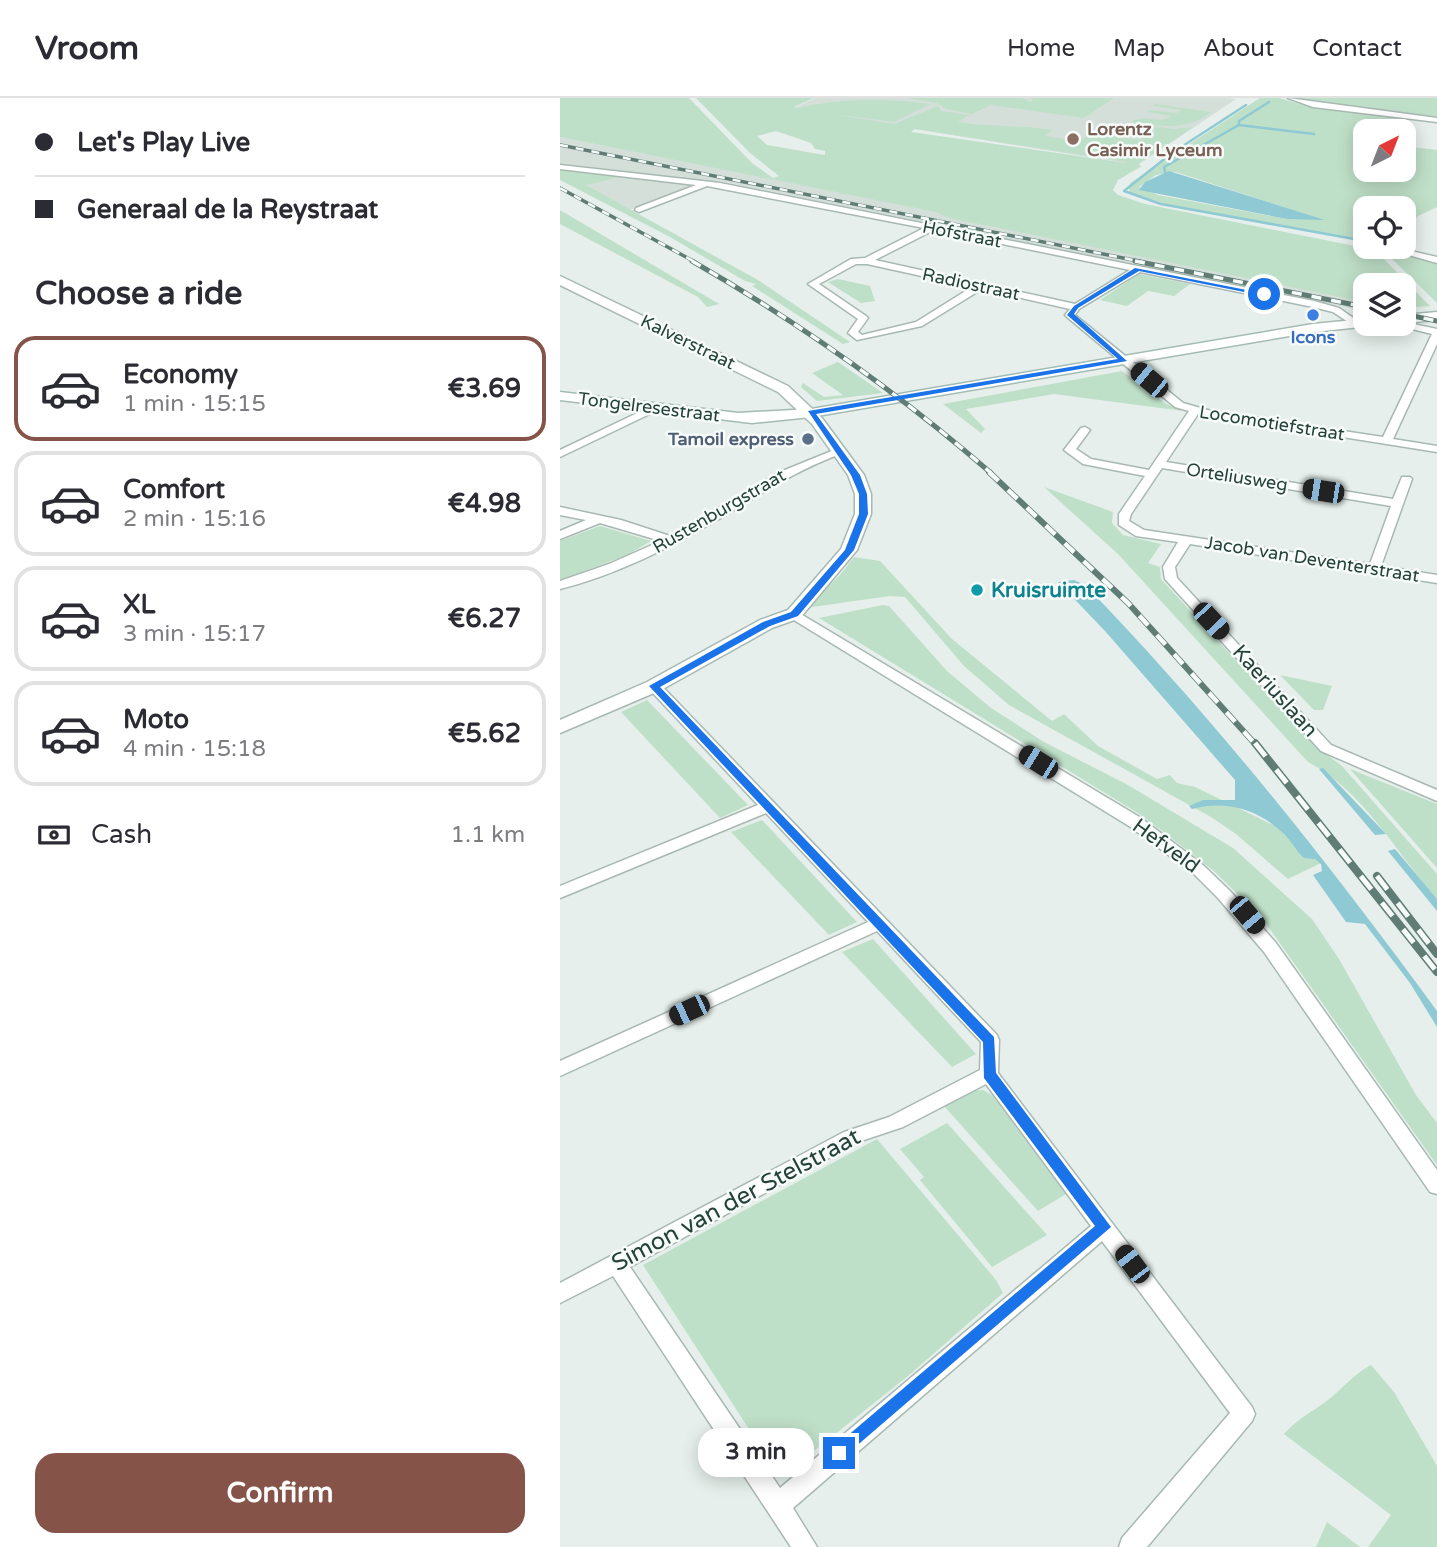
<!DOCTYPE html>
<html lang="en">
<head>
<meta charset="utf-8">
<style>
	:root { --surface:#fff; --page:#f2f2f3; --text:#2b2b33; --muted:#7c7c81; --line:#e1e1e2; --accent:#855347 }
	body { margin:0; font-family:"Varela Round",sans-serif; background:var(--page); color:var(--text); height:100vh; display:flex; flex-direction:column; font-size:26px; white-space:nowrap }
	* { box-sizing:border-box; margin:0 }
	p { font-size:23px; color:var(--muted) }
	.icon { flex:none; width:38px; height:38px; fill:none; stroke:currentColor; stroke-width:2; stroke-linecap:round; stroke-linejoin:round }
	.map { position:relative; flex:1; overflow:hidden }
	.sheet { display:flex; flex-direction:column; background:var(--surface); width:560px }
	.sheet>* { flex:none }
	.banner { display:grid; align-content:center; height:154px; padding:0 35px; background:var(--surface) }
	.needle { width:46px; rotate:42deg }
	.tools { position:absolute; left:793px; top:21px; display:grid; gap:14px }
	.tools a { display:grid; place-items:center; width:63px; height:63px; border-radius:14px; background:var(--surface); box-shadow:0 4px 18px #0003; font-size:35px }
	.end { position:absolute; width:32px; height:32px; margin:-16px; border:9px solid #1a73e8; background:#fff; box-shadow:0 0 0 4px #fff }
	.from { border-radius:50% }
	.bubble { position:absolute; height:49px; border-radius:21px; background:var(--surface); box-shadow:0 4px 18px #0003; font-size:23px; font-weight:800; line-height:49px; text-align:center }
	.car { position:absolute; width:21px; height:42px; margin:-21px -10px; border-radius:9px; box-shadow:0 0 5px 2px #0007; background:linear-gradient(#222 24%,#8ab4d8 0 40%,#222 0 76%,#8ab4d8 0 86%,#222 0) }
	.banner b { display:flex; align-items:center; gap:24px; height:66px; font-size:26px }
	.banner b+b { border-top:2px solid var(--line) }
	.banner i { width:18px; height:18px; background:var(--text) }
	ul { padding:0; list-style:none }
	li { display:flex; align-items:center; gap:21px; height:105px; margin:0 14px 10px; padding:0 21px; border:4px solid var(--line); border-radius:21px }
	li div { flex:1 }
	li b { display:block; font-size:26px }
	li em { font-style:normal; font-weight:800 }
	li.on { border-color:var(--accent) }
	li>.icon { width:63px; height:63px; stroke-width:1.5 }
	h2 { padding:0 35px; font-size:32px; line-height:84px }
	.pay { display:flex; align-items:center; gap:18px; height:77px; padding:0 35px; font-size:26px }
	.pay p { margin-inline-start:auto }
	.button { display:flex; gap:14px; margin-top:auto; padding:14px 35px }
	.button a { flex:1; height:80px; border-radius:21px; background:var(--accent); color:#fff; font-size:28px; font-weight:800; line-height:80px; text-align:center }
	header { display:flex; align-items:center; gap:42px; box-sizing:border-box; height:98px; padding:0 35px; background:var(--surface); border-bottom:2px solid var(--line) }
	header strong { font-size:33px }
	nav { display:flex; gap:38px; margin-inline-start:auto; font-size:24px }
	main { display:flex; flex:1; min-height:0 }
	.map>svg:first-child { display:block }
	.built { fill:#d4dfda }
	.green { fill:#bfe0c8; fill-rule:evenodd }
	.water { fill:#8ec9d4 }
	.lines { fill:none; stroke-linecap:round; stroke-linejoin:round }
	.stream { stroke:#8ec9d4; stroke-width:2.5 }
	.minor-casing { stroke:#a8b8b2; stroke-width:3 }
	.tertiary-casing { stroke:#a8b8b2; stroke-width:3 }
	.secondary-casing { stroke:#a4bbb3; stroke-width:3 }
	.minor { fill:#fff; fill-rule:evenodd }
	.tertiary { fill:#fff; fill-rule:evenodd }
	.secondary { fill:#fff; fill-rule:evenodd }
	.rail-far3-casing { stroke:#5f7d75; stroke-width:3.5 }
	.rail-far2-casing { stroke:#5f7d75; stroke-width:5 }
	.rail-far1-casing { stroke:#5f7d75; stroke-width:6 }
	.rail-casing { stroke:#5f7d75; stroke-width:8 }
	.rail-far3 { stroke:#f7fbf9; stroke-width:2.5; stroke-dasharray:8; stroke-linecap:butt }
	.rail-far2 { stroke:#f7fbf9; stroke-width:3.5; stroke-dasharray:10; stroke-linecap:butt }
	.rail-far1 { stroke:#f7fbf9; stroke-width:4.5; stroke-dasharray:13; stroke-linecap:butt }
	.rail { stroke:#f7fbf9; stroke-width:5; stroke-dasharray:17; stroke-linecap:butt }
	.route { fill:#1a73e8 }
	.education-dot { fill:#8d6e63; stroke:#f7fbf9; stroke-width:2.5 }
	.shop-dot { fill:#3f7fe0; stroke:#f7fbf9; stroke-width:2.5 }
	.service-dot { fill:#5c6f8a; stroke:#f7fbf9; stroke-width:2.5 }
	.culture-dot { fill:#0f9aa8; stroke:#f7fbf9; stroke-width:2.5 }
	.labels { text-anchor:middle; dominant-baseline:central; stroke-width:5; stroke-linejoin:round; paint-order:stroke }
	.far-education-label { font-size:18px; font-weight:bold; fill:#785e54; stroke:#f7fbf9; text-anchor:start }
	.far-street-label { font-size:18px; fill:#24423a; stroke:#f7fbf9 }
	.far-shop-label { font-size:18px; font-weight:bold; fill:#366cbe; stroke:#f7fbf9 }
	.far-service-label { font-size:18px; font-weight:bold; fill:#4e5e75; stroke:#f7fbf9; text-anchor:end }
	.culture-label { font-size:21px; font-weight:bold; fill:#0d838f; stroke:#f7fbf9; text-anchor:start }
	.street-label { font-size:21px; fill:#24423a; stroke:#f7fbf9 }
	.near-street-label { font-size:24px; fill:#24423a; stroke:#f7fbf9 }
</style>
</head>
<body>
<header>
<strong>Vroom</strong>
<nav><a>Home</a><a>Map</a><a>About</a><a>Contact</a></nav>
</header>
<main>
<section class="sheet">
<div class="banner">
<b><i class="from"></i>Let's Play Live</b>
<b><i></i>Generaal de la Reystraat</b>
</div>
<h2>Choose a ride</h2>
<ul>
<li class="on"><svg class="icon" aria-label="car" viewBox="0 0 24 24"><path d="M5 17H2v-5l4-1 3-4h7l3 4 3 1v5h-3M9 17h6M6 11h13"/><circle cx="7" cy="17" r="2"/><circle cx="17" cy="17" r="2"/></svg><div><b>Economy</b><p>1 min · 15:15</p></div><em>€3.69</em></li>
<li><svg class="icon" aria-label="car" viewBox="0 0 24 24"><path d="M5 17H2v-5l4-1 3-4h7l3 4 3 1v5h-3M9 17h6M6 11h13"/><circle cx="7" cy="17" r="2"/><circle cx="17" cy="17" r="2"/></svg><div><b>Comfort</b><p>2 min · 15:16</p></div><em>€4.98</em></li>
<li><svg class="icon" aria-label="car" viewBox="0 0 24 24"><path d="M5 17H2v-5l4-1 3-4h7l3 4 3 1v5h-3M9 17h6M6 11h13"/><circle cx="7" cy="17" r="2"/><circle cx="17" cy="17" r="2"/></svg><div><b>XL</b><p>3 min · 15:17</p></div><em>€6.27</em></li>
<li><svg class="icon" aria-label="car" viewBox="0 0 24 24"><path d="M5 17H2v-5l4-1 3-4h7l3 4 3 1v5h-3M9 17h6M6 11h13"/><circle cx="7" cy="17" r="2"/><circle cx="17" cy="17" r="2"/></svg><div><b>Moto</b><p>4 min · 15:18</p></div><em>€5.62</em></li>
</ul>
<div class="pay"><svg class="icon" aria-label="cash" viewBox="0 0 24 24"><path d="M3 7h18v10H3z"/><circle cx="12" cy="12" r="2"/></svg>Cash<p>1.1 km</p></div>
<div class="button"><a>Confirm</a></div>
</section>
<div class="map">
<svg width="877" height="1449" viewBox="0 0 877 1449">
	<rect width="100%" height="100%" fill="#e6efeb"/>
	<g class="built">
		<path d="M256 0H665L676 1 578 67 231 11Z"/>
		<path d="M0 39 805 198V213L160 83H153L63 114 0 80Z"/>
	</g>
	<g class="green">
		<path d="M0 0H129L192 65 213 80 219 78 190 55 136 0H254L234 9 238 10C279 0 327 0 370 6L334 24 272 16 334 26 378 8 381 13 409 17 398 24C432 29 460 27 493 32L484 38 519 43 532 35 580 42 596 32 566 27 569 25 614 31 633 29 578 66 582 68 558 82 553 92 558 97 585 106 815 152 870 208 844 210V187H805V204L390 120 376 114 0 39ZM355 31 566 64 567 65 351 34ZM216 33 251 45 255 51 265 53V57L207 47 197 38Z"/>
		<path d="M346 0H462L471 4 473 2 471 0H554L524 20 431 7 412 16 386 11 377 5Z"/>
		<path d="M700 0H719L753 10 837 20 830 33H805V72H844V48L877 52V109L858 118 844 136V110H805V143L606 106 569 94 570 85ZM616 74 760 121H727L598 97 579 89 596 77Z"/>
		<path d="M736 0H877V20L744 3Z"/>
		<path d="M596 6 652 14C623 34 604 28 571 24 585 15 599 27 612 18L587 14 590 12 617 15 621 12 593 8Z"/>
		<path d="M0 71 59 79 26 87 198 182 290 244 283 246 192 188 196 186 185 183 110 139 0 82Z"/>
		<path d="M0 112 159 206 147 209 138 199 0 126Z"/>
		<path d="M824 153 877 165V205L872 200Z"/>
		<path d="M579 176 630 186 614 198 588 193 567 208 540 202Z"/>
		<path d="M278 181 310 188 315 203 301 205 268 184Z"/>
		<path d="M278 264 323 295 257 303 241 289 243 285 264 299 283 297 252 275Z"/>
		<path d="M562 273 606 306 623 313 494 296 406 311 425 331 421 335 383 306Z"/>
		<path d="M484 389 553 414 552 425 563 437 601 446 588 465 600 469 601 481 754 647 782 668 877 776V801C836 755 804 693 748 664L558 456Z"/>
		<path d="M40 428 91 443 67 457 0 482V443Z"/>
		<path d="M294 459 320 463 392 541 492 623 504 616 538 648 597 681 610 677 617 685 635 689 713 727 735 731 761 765 728 781 676 736 651 719 449 607 404 568 345 499 330 498 245 510 280 477Z"/>
		<path d="M323 507 329 508 387 573 431 610 484 644 568 687 673 750 752 821 779 861 856 997 877 1025V1067L702 820 654 773 581 717 259 520Z"/>
		<path d="M720 577 772 588 763 612H754Z"/>
		<path d="M87 602 188 707 160 720 61 614Z"/>
		<path d="M790 671 877 706V770Z"/>
		<path d="M202 722 297 824 269 837 171 734Z"/>
		<path d="M313 841 416 956 392 969 282 854Z"/>
		<path d="M423 992 433 998 506 1096 478 1113 384 1008 412 993Z"/>
		<path d="M387 1025 487 1137 432 1169 360 1082 364 1079 340 1051Z"/>
		<path d="M317 1041 436 1182 443 1195 348 1278 230 1372 211 1365 83 1167Z"/>
		<path d="M811 1267 834 1294 877 1368V1449H808L831 1417 724 1336C738 1320 752 1314 768 1302 783 1290 794 1276 811 1267Z"/>
		<path d="M767 1424 800 1449H756Z"/>
	</g>
	<g class="water">
		<path d="M609 73 765 122 727 121 579 92 585 84Z"/>
		<path d="M514 482 525 487C654 620 768 764 877 913V929L850 885 805 826 786 824 753 777 762 773 761 766 755 761 744 760C736 753 731 742 723 735 697 711 667 702 632 711L629 708 643 702H675V682L545 533 498 484Z"/>
		<path d="M763 670 826 736 815 737 759 671Z"/>
		<path d="M835 751 877 801V813L828 753Z"/>
	</g>
	<g class="lines">
		<g class="stream">
			<path d="M686 7 612 55 564 93 601 106 805 143"/>
			<path d="M679 27 754 36"/>
			<path d="M605 74 604 69 679 27V23L709 4"/>
		</g>
		<g class="minor-casing">
			<g id="minor">
				<path d="M728 0 877 20V24L753 9Z"/>
				<path d="M0 67 160 85 754 203 779 210 802 226 794 228 773 214 753 209 580 174 519 211 515 217 623 305 651 313 823 339 872 236 832 226 844 224 877 231V246L833 341 877 348V354L638 316 606 364 833 401 842 379H850L852 381 821 468 877 477V485L630 446 615 469 617 480 771 647 877 692V703L761 653 605 481 603 469 618 444 576 438 559 427V416L585 378 523 366 504 352 521 330 525 329 530 332 516 351 531 361 589 372 629 313 615 309 507 219 505 217 510 211 422 191 362 228 297 242 288 235 298 221 248 186 291 161 305 160 364 130 147 88 79 114 75 112 76 110 136 87 0 71ZM374 132 570 172 515 206 315 162ZM296 166H307L412 189 356 224 302 237 298 234 308 220 306 218 259 186ZM602 370 831 408 810 466 584 432 569 423 571 416Z"/>
				<path d="M820 149H834L877 159V165Z"/>
				<path d="M94 307 99 310 98 312 0 359V352Z"/>
				<path d="M279 350 283 351V355C238 371 199 397 159 421 109 450 56 477 0 491V483L49 466 101 443 40 425 0 441V433L26 422 0 417V409L61 422 110 438 220 374Z"/>
				<path d="M234 512 581 720 644 768 670 793 716 845 877 1072V1096L870 1094 704 854 658 800 633 775 569 728 229 519V513Z"/>
				<path d="M94 584 99 585 437 937 439 942 438 975 692 1309 695 1316 692 1323 587 1449H559L562 1440 670 1315 542 1143 233 1410 257 1449H231L53 1178 0 1205V1185L284 1034 329 1019 420 972 421 944 317 833 0 978V963L308 824 206 715 0 800V788L198 707 89 591 87 588ZM426 986 531 1128 220 1390 70 1169 298 1044 343 1029Z"/>
			</g>
		</g>
		<g class="tertiary-casing">
			<path id="tertiary" d="M0 178 228 288 262 320 304 377 311 396V416L297 452 240 520 212 530 101 592 0 635V622L87 584 200 522 228 512 281 451 295 416V396L288 377 252 326 218 294 0 187Z"/>
		</g>
		<g class="secondary-casing">
			<g id="secondary">
				<path d="M877 214V222L844 225V217Z"/>
				<path d="M805 221V226L810 228 753 234 251 319 192 325 0 302V294L178 315 251 311 753 226Z"/>
			</g>
		</g>
		<use href="#minor" class="minor"/>
		<use href="#tertiary" class="tertiary"/>
		<use href="#secondary" class="secondary"/>
		<g class="rail-far3-casing">
			<g id="rail-far3">
				<path d="M0 47 583 164"/>
				<path d="M0 90 135 164"/>
			</g>
		</g>
		<g class="rail-far2-casing">
			<g id="rail-far2">
				<path d="M132 163C238 224 339 295 431 375"/>
				<path d="M575 163 805 209"/>
				<path d="M844 216 877 223"/>
			</g>
		</g>
		<g class="rail-far1-casing">
			<path id="rail-far1" d="M429 374 568 505 696 647"/>
		</g>
		<g class="rail-casing">
			<g id="rail">
				<path d="M695 645 877 874"/>
				<path d="M817 778 877 856"/>
			</g>
		</g>
		<use href="#rail-far3" class="rail-far3"/>
		<use href="#rail-far2" class="rail-far2"/>
		<use href="#rail-far1" class="rail-far1"/>
		<use href="#rail" class="rail"/>
	</g>
	<path class="route" d="M575 170 707 196 704 198 579 173 518 210 514 216 567 263 256 316 300 377 307 396 308 416 294 452 238 518 210 528 100 589 434 939 436 975 551 1129 279 1363 271 1355 273 1350 535 1128 424 980 423 944 89 588 203 524 231 514 285 452 299 416V396L291 377 248 313 558 261 507 217 514 208Z"/>
	<circle class="education-dot" cx="513" cy="41" r="7"/>
	<circle class="shop-dot" cx="753" cy="217" r="7"/>
	<circle class="service-dot" cx="248" cy="341" r="7"/>
	<circle class="culture-dot" cx="417" cy="492" r="7"/>
	<g class="labels">
		<g class="far-education-label">
			<text x="527" y="31">Lorentz<tspan x="527" dy="21">Casimir Lyceum</tspan></text>
		</g>
		<g class="far-street-label">
			<text transform="translate(402 136) rotate(11)">Hofstraat</text>
			<text transform="translate(411 186) rotate(12)">Radiostraat</text>
			<text transform="translate(128 244) rotate(26)">Kalverstraat</text>
			<text transform="translate(89 309) rotate(7)">Tongelresestraat</text>
			<text transform="translate(712 325) rotate(9)">Locomotiefstraat</text>
			<text transform="translate(677 379) rotate(9)">Orteliusweg</text>
			<text transform="translate(159 413) rotate(-30)">Rustenburgstraat</text>
			<text transform="translate(752 461) rotate(9)">Jacob van Deventerstraat</text>
		</g>
		<g class="far-shop-label">
			<text x="753" y="239">Icons</text>
		</g>
		<g class="far-service-label">
			<text x="234" y="341">Tamoil express</text>
		</g>
		<g class="culture-label">
			<text x="431" y="492">Kruisruimte</text>
		</g>
		<g class="street-label">
			<text transform="translate(715 593) rotate(48)">Kaeriuslaan</text>
			<text transform="translate(606 748) rotate(36)">Hefveld</text>
		</g>
		<g class="near-street-label">
			<text transform="translate(176 1102) rotate(-28)">Simon van der Stelstraat</text>
		</g>
	</g>
</svg>
<div class="tools">
<a><svg class="needle" viewBox="-14 -14 28 28"><path d="M0-13l5 13h-10z" fill="#e53935"/><path d="M0 13l5-13h-10z" fill="#7c7c81"/></svg></a>
<a><svg class="icon" aria-label="locate" viewBox="0 0 24 24"><circle cx="12" cy="12" r="6"/><path d="M12 2v4M12 18v4M2 12h4M18 12h4"/></svg></a>
<a><svg class="icon" aria-label="layers" viewBox="0 0 24 24"><path d="M12 4l9 5-9 5-9-5zM3 14l9 5 9-5"/></svg></a>
</div>
<i class="end from" style="left:704px;top:196px"></i>
<i class="end" style="left:279px;top:1355px"></i>
<div class="bubble" style="left:138px;top:1330px;width:116px">3 min</div>
<i class="car" style="left:589px;top:282px;rotate:310deg"></i>
<i class="car" style="left:763px;top:393px;rotate:279deg"></i>
<i class="car" style="left:651px;top:523px;rotate:137deg"></i>
<i class="car" style="left:478px;top:664px;rotate:302deg"></i>
<i class="car" style="left:687px;top:817px;rotate:140deg"></i>
<i class="car" style="left:129px;top:912px;rotate:245deg"></i>
<i class="car" style="left:572px;top:1166px;rotate:323deg"></i>
</div>
</main>
</body>
</html>
